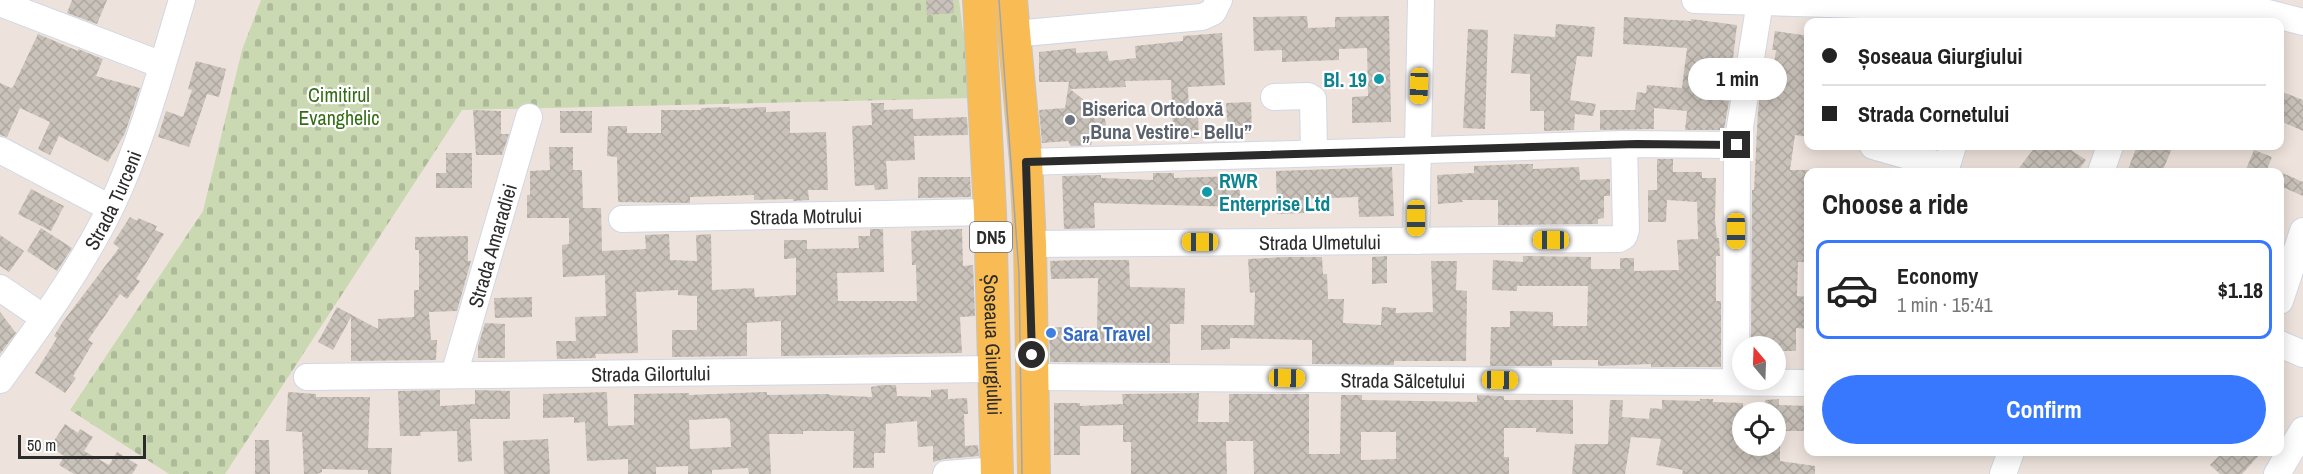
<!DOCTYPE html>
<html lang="en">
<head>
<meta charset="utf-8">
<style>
	:root { --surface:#fff; --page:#f2f2f2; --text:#222; --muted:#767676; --line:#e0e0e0; --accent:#3778ff }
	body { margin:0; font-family:"Archivo Narrow",sans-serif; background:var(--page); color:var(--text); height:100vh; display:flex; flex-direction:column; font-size:22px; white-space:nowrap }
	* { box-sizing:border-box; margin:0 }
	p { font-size:20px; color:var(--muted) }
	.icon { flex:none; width:33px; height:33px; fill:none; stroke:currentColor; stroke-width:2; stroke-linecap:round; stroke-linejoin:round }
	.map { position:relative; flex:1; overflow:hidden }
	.side { position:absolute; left:1804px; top:168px; width:480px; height:288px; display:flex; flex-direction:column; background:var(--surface); border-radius:12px; box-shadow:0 3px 15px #0003 }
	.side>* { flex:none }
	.top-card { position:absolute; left:1804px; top:18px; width:480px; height:132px; border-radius:12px; box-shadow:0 3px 15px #0003; display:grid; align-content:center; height:132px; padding:0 18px; background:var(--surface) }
	.needle { width:39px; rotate:341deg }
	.tools { position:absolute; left:1732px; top:336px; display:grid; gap:12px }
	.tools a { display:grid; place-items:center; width:54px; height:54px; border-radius:50%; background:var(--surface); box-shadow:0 3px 15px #0003; font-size:30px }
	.scale { position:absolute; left:18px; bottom:15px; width:128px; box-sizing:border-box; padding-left:6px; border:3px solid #2b2b2b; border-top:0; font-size:16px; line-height:21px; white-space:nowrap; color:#2b2b2b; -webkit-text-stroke:4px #fff; paint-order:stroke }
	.end { position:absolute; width:27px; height:27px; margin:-14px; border:8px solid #2b2b2b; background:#fff; box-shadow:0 0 0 3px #fff }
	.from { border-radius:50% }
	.bubble { position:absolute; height:42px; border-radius:21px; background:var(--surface); box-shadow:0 3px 15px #0003; font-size:20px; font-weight:800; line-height:42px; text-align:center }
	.car { position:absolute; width:18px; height:36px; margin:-18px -9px; border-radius:8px; box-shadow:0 0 4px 2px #0007; background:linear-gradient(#f5c518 24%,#345 0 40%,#f5c518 0 76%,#345 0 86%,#f5c518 0) }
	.top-card b { display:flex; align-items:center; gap:21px; height:57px; font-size:22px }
	.top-card b+b { border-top:2px solid var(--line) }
	.top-card i { width:15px; height:15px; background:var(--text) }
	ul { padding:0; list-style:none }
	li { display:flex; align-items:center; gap:18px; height:99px; margin:0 12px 9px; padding:0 6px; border:3px solid transparent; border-radius:12px }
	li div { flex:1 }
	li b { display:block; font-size:22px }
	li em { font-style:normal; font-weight:800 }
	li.current { border-color:var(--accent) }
	li>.icon { width:54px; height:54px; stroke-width:1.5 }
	h2 { padding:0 18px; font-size:27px; line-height:72px }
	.primary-button { display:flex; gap:12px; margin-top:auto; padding:12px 18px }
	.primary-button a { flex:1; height:69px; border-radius:36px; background:var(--accent); color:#fff; font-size:24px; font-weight:800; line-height:69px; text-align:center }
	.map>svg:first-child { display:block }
	.cemetery { fill:url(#cemetery-stones) }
	.building { fill:url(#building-cross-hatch); fill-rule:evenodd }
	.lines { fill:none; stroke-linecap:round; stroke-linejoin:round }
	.minor-casing { stroke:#d1d7e4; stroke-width:28 }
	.major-casing { stroke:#c4c4c4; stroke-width:34 }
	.minor { stroke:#fff; stroke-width:26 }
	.major { stroke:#f9bc55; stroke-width:32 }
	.tram { stroke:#9ea5b6; stroke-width:1.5 }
	.route { stroke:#2b2b2b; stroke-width:8 }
	.culture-dot { fill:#0f9aa8; stroke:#fff; stroke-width:2 }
	.worship-dot { fill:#6b7280; stroke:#fff; stroke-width:2 }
	.shop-dot { fill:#3f7fe0; stroke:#fff; stroke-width:2 }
	.labels { text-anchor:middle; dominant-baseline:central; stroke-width:4.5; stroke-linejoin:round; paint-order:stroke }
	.shield { fill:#fff; stroke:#6b6b6b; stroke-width:1.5 }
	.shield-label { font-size:18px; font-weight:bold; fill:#2b2b2b }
	.culture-label { font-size:20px; font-weight:bold; fill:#0d838f; stroke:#fff; text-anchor:end }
	.park-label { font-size:20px; fill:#346d15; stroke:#fff }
	.worship-label { font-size:20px; font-weight:bold; fill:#5b616d; stroke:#fff; text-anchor:start }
	.street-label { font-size:20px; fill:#2b2b2b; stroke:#fff }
	.shop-label { font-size:20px; font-weight:bold; fill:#366cbe; stroke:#fff; text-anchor:start }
</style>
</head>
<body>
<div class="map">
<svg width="2303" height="474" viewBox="0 0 2303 474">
	<defs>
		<pattern id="cemetery-stones" width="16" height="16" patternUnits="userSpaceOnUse" patternTransform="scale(1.5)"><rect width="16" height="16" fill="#cad9b2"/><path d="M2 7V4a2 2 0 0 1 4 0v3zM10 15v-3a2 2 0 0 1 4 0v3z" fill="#aeba99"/></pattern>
		<pattern id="building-cross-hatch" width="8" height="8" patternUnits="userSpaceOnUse" patternTransform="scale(1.5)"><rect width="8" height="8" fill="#c9c2ba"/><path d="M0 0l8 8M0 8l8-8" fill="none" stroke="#ada7a0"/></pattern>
	</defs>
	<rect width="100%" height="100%" fill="#eee3dc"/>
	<path class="cemetery" d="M261 0H959L972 98 462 110 225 474H169L70 410 203 211 242 50Z"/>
	<g class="building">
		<path d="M72 0H107L97 24 67 13Z"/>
		<path d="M926 0H953L954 13 927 15Z"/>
		<path d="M1307 16 1308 28 1335 27V17L1389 16 1391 122 1352 123V97L1368 96 1367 48 1339 49V60L1282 62V50L1254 51 1253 17Z"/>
		<path d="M1624 17 1691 21V19L1737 25 1731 75 1723 74 1719 100 1729 101 1724 130H1685L1687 111 1654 108V129L1600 130V110H1635L1637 92 1646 93 1647 85 1682 88 1687 48 1623 44Z"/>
		<path d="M1556 24 1595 27 1592 57 1577 56 1570 100 1596 104 1593 116 1575 114 1574 130 1544 131V111H1530V74L1511 73 1514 34 1555 37Z"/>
		<path d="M1468 29 1488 30 1485 129 1463 128Z"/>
		<path d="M1775 31 1809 36V137L1795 135 1790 170H1809V190H1805L1804 226H1809V262H1798L1797 296 1809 297V329L1796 328V351H1776V346H1751L1752 190H1754L1758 110 1762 81 1771 83 1776 50H1772Z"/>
		<path d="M1222 33 1225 85 1188 87 1189 114H1198L1199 138 1173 139 1171 80 1125 81 1126 87 1070 89 1104 116 1106 124 1103 132 1092 140 1091 145 1071 146 1068 141 1042 143 1039 110 1065 108 1069 82H1039V52L1076 48V53L1107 51 1109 61 1136 58 1135 46 1183 41V36Z"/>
		<path d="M38 34 78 51V49L103 59 96 76 140 88 125 133 108 162 59 136 50 155 38 149 50 122 20 108 7 137 0 135V83L11 88 13 87Z"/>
		<path d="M196 61 226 69 219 97 207 94 189 147 158 137 166 111 183 117 192 90 188 89Z"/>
		<path d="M2280 91 2303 100V131L2280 121Z"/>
		<path d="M1251 102 1252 133 1228 135 1226 103Z"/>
		<path d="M871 103H884V110L913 109V119L967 117 968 135 914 136 915 160 886 161 888 189 875 190 874 185 855 186 852 126 872 125Z"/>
		<path d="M730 107V109L766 107V112L790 111V133L826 132 828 190H808L809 200 793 201V199L754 200V195L690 197V203L618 202 617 157 607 156 608 126H627V133H661V110H701V108Z"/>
		<path d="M473 110 501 111V134H509L502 155H476Z"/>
		<rect x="560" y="111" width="32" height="22"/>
		<path d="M2036 146H2065L2086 160 2077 172H2016Z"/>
		<path d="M2137 146H2173L2162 172H2127Z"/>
		<path d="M549 147H573V170H582L583 208H601L602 251 646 249 645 235 669 234 670 260 697 261 696 235 711 234 712 290 754 288 755 297 796 295V258L784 259V240H807V249L859 248 858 236H870V229H883L884 272 837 273 838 301H917L916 265H912L911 231 962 229 963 266 973 265 975 316 960 317 962 353 781 356V321L747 323V356L672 357V330H697V296L678 295V290L636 292 638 353 595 354 596 358 557 359 556 341H576L575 317 606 316 605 275 563 277 562 245 569 244V218H527V195H530V171L550 170Z"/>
		<path d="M2254 150 2272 157 2266 172H2245Z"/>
		<path d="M446 153H472V188H436V173H446Z"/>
		<path d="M1657 159H1673V172H1702V178H1716L1715 220 1717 238H1719L1720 256H1716V301H1721V367H1651V364L1598 366V360H1552V366H1490L1491 327H1510V311L1553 312V326H1587L1588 286H1517V291L1492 290 1493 260 1523 262V256L1591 257V269H1620V258H1634V271L1679 270 1677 240 1698 239 1697 202 1667 200 1666 222H1648V190H1657Z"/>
		<path d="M1522 164H1533V169L1579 167 1580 180 1610 179V196H1604V218L1598 219V224L1498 225V200H1462L1463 202 1438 204 1437 175 1474 173V166Z"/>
		<path d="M1392 167 1394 216 1359 217 1358 197 1304 199 1305 213 1277 214 1276 171Z"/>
		<path d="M2280 172 2303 182V196L2280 186Z"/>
		<path d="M1153 173H1174V178L1239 176 1241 207 1094 203 1095 228 1064 229 1062 176 1101 175V178L1153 180Z"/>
		<path d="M918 177H970L971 197 918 198Z"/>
		<path d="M31 189 64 206 51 231 18 214Z"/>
		<path d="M130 217 137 221 138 218 157 226 155 230 164 234 136 279 140 281 127 299 120 294 88 340 93 343 73 376 76 378 65 393 35 373 57 338 54 336 62 323 119 248 113 243Z"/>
		<path d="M41 228 72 248 57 271 27 251Z"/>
		<path d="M0 235 24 251 9 272 0 266Z"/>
		<path d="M468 236V261H471L457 311 429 312 431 340H437L436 360 351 361V317L333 350 318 342 337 307 378 329V319L414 317V290H419V250H415V237Z"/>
		<path d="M1387 256V283L1372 284V257Z"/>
		<path d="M1285 257H1322L1323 274H1327L1328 299H1344L1343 323 1381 325 1382 307 1396 308V313L1433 312 1431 261H1457L1456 290 1467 291 1466 361H1394V365L1312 364V340L1230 338V349L1201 350V325H1254L1255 292 1250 293 1248 259Z"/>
		<path d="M1077 260H1129L1130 287 1185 288 1184 324H1170V363L1050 362 1049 327 1097 328 1098 278 1051 279 1050 261Z"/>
		<path d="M532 297V317L495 318 494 298Z"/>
		<path d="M0 312 16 333 0 354Z"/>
		<path d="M485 323 505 324V358H478V346Z"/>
		<path d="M882 385H896L897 396 931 397V390L948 389V399L967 398 968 414H964L965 446 978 445 979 456 945 459 933 462V446L918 447 917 421 886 424 885 453H874V468H853L854 431H803V434H769L771 474H749L748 468 712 470V474H688V466L656 467V474H628V459L587 461 585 422 574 423V417L543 418V394L607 392 608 426 634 425V394L689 393V395L767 392V395L829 394V395L872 397 871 387ZM727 418 730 421 731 447 690 449 689 420Z"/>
		<path d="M440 390V406L475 404V390L510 391V419H470L472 461 458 462 457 431 420 432 421 436H400L398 391Z"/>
		<path d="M288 392 316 394V397H370L368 448H392L391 474H368V470L322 469V472L317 474H304L302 432 286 431Z"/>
		<path d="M1199 393 1198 422H1229V394H1309V454H1340L1341 395H1362V400L1477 402V395L1504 396V400H1573V434L1536 432V428H1504V457H1509V474H1254L1253 441H1226L1227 474H1131V442H1123V425L1080 426V455H1054V403H1080V406L1123 404 1122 394ZM1361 432H1396V459L1361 460Z"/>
		<path d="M1700 399H1713V402L1743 403V446H1780V461L1815 466V474H1682L1683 470 1656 465 1661 439 1631 437 1625 474H1572L1575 444H1608L1610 400H1623L1622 417 1649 419 1650 408 1662 409V400L1700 401Z"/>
		<path d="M1779 399V405L1809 406V431H1776V412H1766L1765 400Z"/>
		<path d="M65 424 78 433 80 429 93 437 84 451 109 465 117 452 138 465 132 474H74L59 465 64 456 50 447Z"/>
		<path d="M548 439 550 474H504L503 441Z"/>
		<path d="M255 440H269L270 474H255Z"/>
		<path d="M2223 452H2262L2242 474H2220L2210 465Z"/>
	</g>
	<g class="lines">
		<g class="minor-casing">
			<g id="minor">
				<path d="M1695 0 1997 9H2236L2264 12 2303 22"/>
				<path d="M0 3 162 65"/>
				<path d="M1014 34 1202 17 1213 12 1219 0"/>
				<path d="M1274 97 1308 96 1313 99 1314 152"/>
				<path d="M1873 146 1947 167"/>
				<path d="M0 150 110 208"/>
				<path d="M1026 162 1624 144 1737 145"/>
				<path d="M1945 172 1953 146"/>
				<path d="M2101 172 2110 146"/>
				<path id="s1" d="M622 219 990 212"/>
				<path d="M1416 241 1421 0"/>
				<path id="s2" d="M1030 244 1619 239 1624 236 1626 230 1624 144"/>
				<path d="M0 288 44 318"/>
				<path d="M2280 301 2303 231"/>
				<path d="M2280 344 2303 354"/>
				<path id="s3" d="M454 375 529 117"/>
				<path id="s4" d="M307 377 995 369"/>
				<path id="s5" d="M1033 377 1809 383"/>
				<path id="s6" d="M0 380C40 325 81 268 111 207 142 142 161 69 182 0"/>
				<path d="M1736 382 1737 145 1760 2"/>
				<path d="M946 474 997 470"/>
				<path d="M2003 474 2011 452"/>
				<path d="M2277 474 2303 430"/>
			</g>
		</g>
		<g class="major-casing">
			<g id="major">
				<path id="s7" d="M979 0 990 212 997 474"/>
				<path d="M1011 0 1026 162 1030 244 1034 474"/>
			</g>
		</g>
		<use href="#minor" class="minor"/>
		<use href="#major" class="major"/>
		<path class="tram" d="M999 0 1019 273 1022 474"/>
	</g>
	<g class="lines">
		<path class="route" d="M1032 355 1026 162 1637 144 1737 145"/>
	</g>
	<g class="culture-dot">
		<circle cx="1379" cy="79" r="6"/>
		<circle cx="1207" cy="192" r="6"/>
	</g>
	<circle class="worship-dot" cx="1070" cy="120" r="6"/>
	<circle class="shop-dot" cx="1051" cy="333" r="6"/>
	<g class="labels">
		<rect class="shield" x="970" y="222" width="42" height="30" rx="4.5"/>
		<g class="shield-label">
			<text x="991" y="237">DN5</text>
		</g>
		<g class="culture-label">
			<text x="1367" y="79">Bl. 19</text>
			<text x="1219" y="180" text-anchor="start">RWR<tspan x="1219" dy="23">Enterprise Ltd</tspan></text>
		</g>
		<g class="park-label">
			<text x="339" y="94">Cimitirul<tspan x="339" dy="23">Evanghelic</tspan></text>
		</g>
		<g class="worship-label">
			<text x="1082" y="108">Biserica Ortodoxă<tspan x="1082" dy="23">„Buna Vestire - Bellu”</tspan></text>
		</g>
		<g class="street-label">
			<text stroke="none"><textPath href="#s6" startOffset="213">Strada Turceni</textPath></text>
			<text stroke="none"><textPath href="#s1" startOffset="184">Strada Motrului</textPath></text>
			<text stroke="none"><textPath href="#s2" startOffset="290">Strada Ulmetului</textPath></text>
			<text stroke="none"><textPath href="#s3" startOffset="135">Strada Amaradiei</textPath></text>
			<text stroke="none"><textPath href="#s7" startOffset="345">Șoseaua Giurgiului</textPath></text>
			<text stroke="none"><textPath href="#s4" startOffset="344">Strada Gilortului</textPath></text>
			<text stroke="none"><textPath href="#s5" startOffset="370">Strada Sălcetului</textPath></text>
		</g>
		<g class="shop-label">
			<text x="1063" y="333">Sara Travel</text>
		</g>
	</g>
</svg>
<div class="tools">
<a><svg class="needle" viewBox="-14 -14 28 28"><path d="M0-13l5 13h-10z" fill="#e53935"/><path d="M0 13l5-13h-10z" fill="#767676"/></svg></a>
<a><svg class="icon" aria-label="locate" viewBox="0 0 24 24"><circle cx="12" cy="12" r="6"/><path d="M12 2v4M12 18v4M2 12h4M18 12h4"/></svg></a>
</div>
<div class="scale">50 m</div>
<i class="end from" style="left:1032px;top:355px"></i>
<i class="end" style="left:1737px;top:145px"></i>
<div class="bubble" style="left:1688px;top:58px;width:99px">1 min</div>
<i class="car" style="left:1419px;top:86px;rotate:182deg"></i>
<i class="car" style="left:1416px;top:218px;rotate:180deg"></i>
<i class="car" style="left:1736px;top:231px;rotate:180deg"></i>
<i class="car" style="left:1551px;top:240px;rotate:270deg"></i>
<i class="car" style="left:1200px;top:242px;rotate:270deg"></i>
<i class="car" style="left:1287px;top:378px;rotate:91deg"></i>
<i class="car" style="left:1500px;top:380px;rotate:91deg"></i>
<div class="top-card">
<b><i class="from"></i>Șoseaua Giurgiului</b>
<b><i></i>Strada Cornetului</b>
</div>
<section class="side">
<h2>Choose a ride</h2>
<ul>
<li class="current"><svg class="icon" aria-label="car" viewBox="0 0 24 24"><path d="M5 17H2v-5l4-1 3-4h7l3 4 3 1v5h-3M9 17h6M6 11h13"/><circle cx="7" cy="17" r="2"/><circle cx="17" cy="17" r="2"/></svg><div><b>Economy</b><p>1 min · 15:41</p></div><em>$1.18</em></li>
</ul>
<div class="primary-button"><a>Confirm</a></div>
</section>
</div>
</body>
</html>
